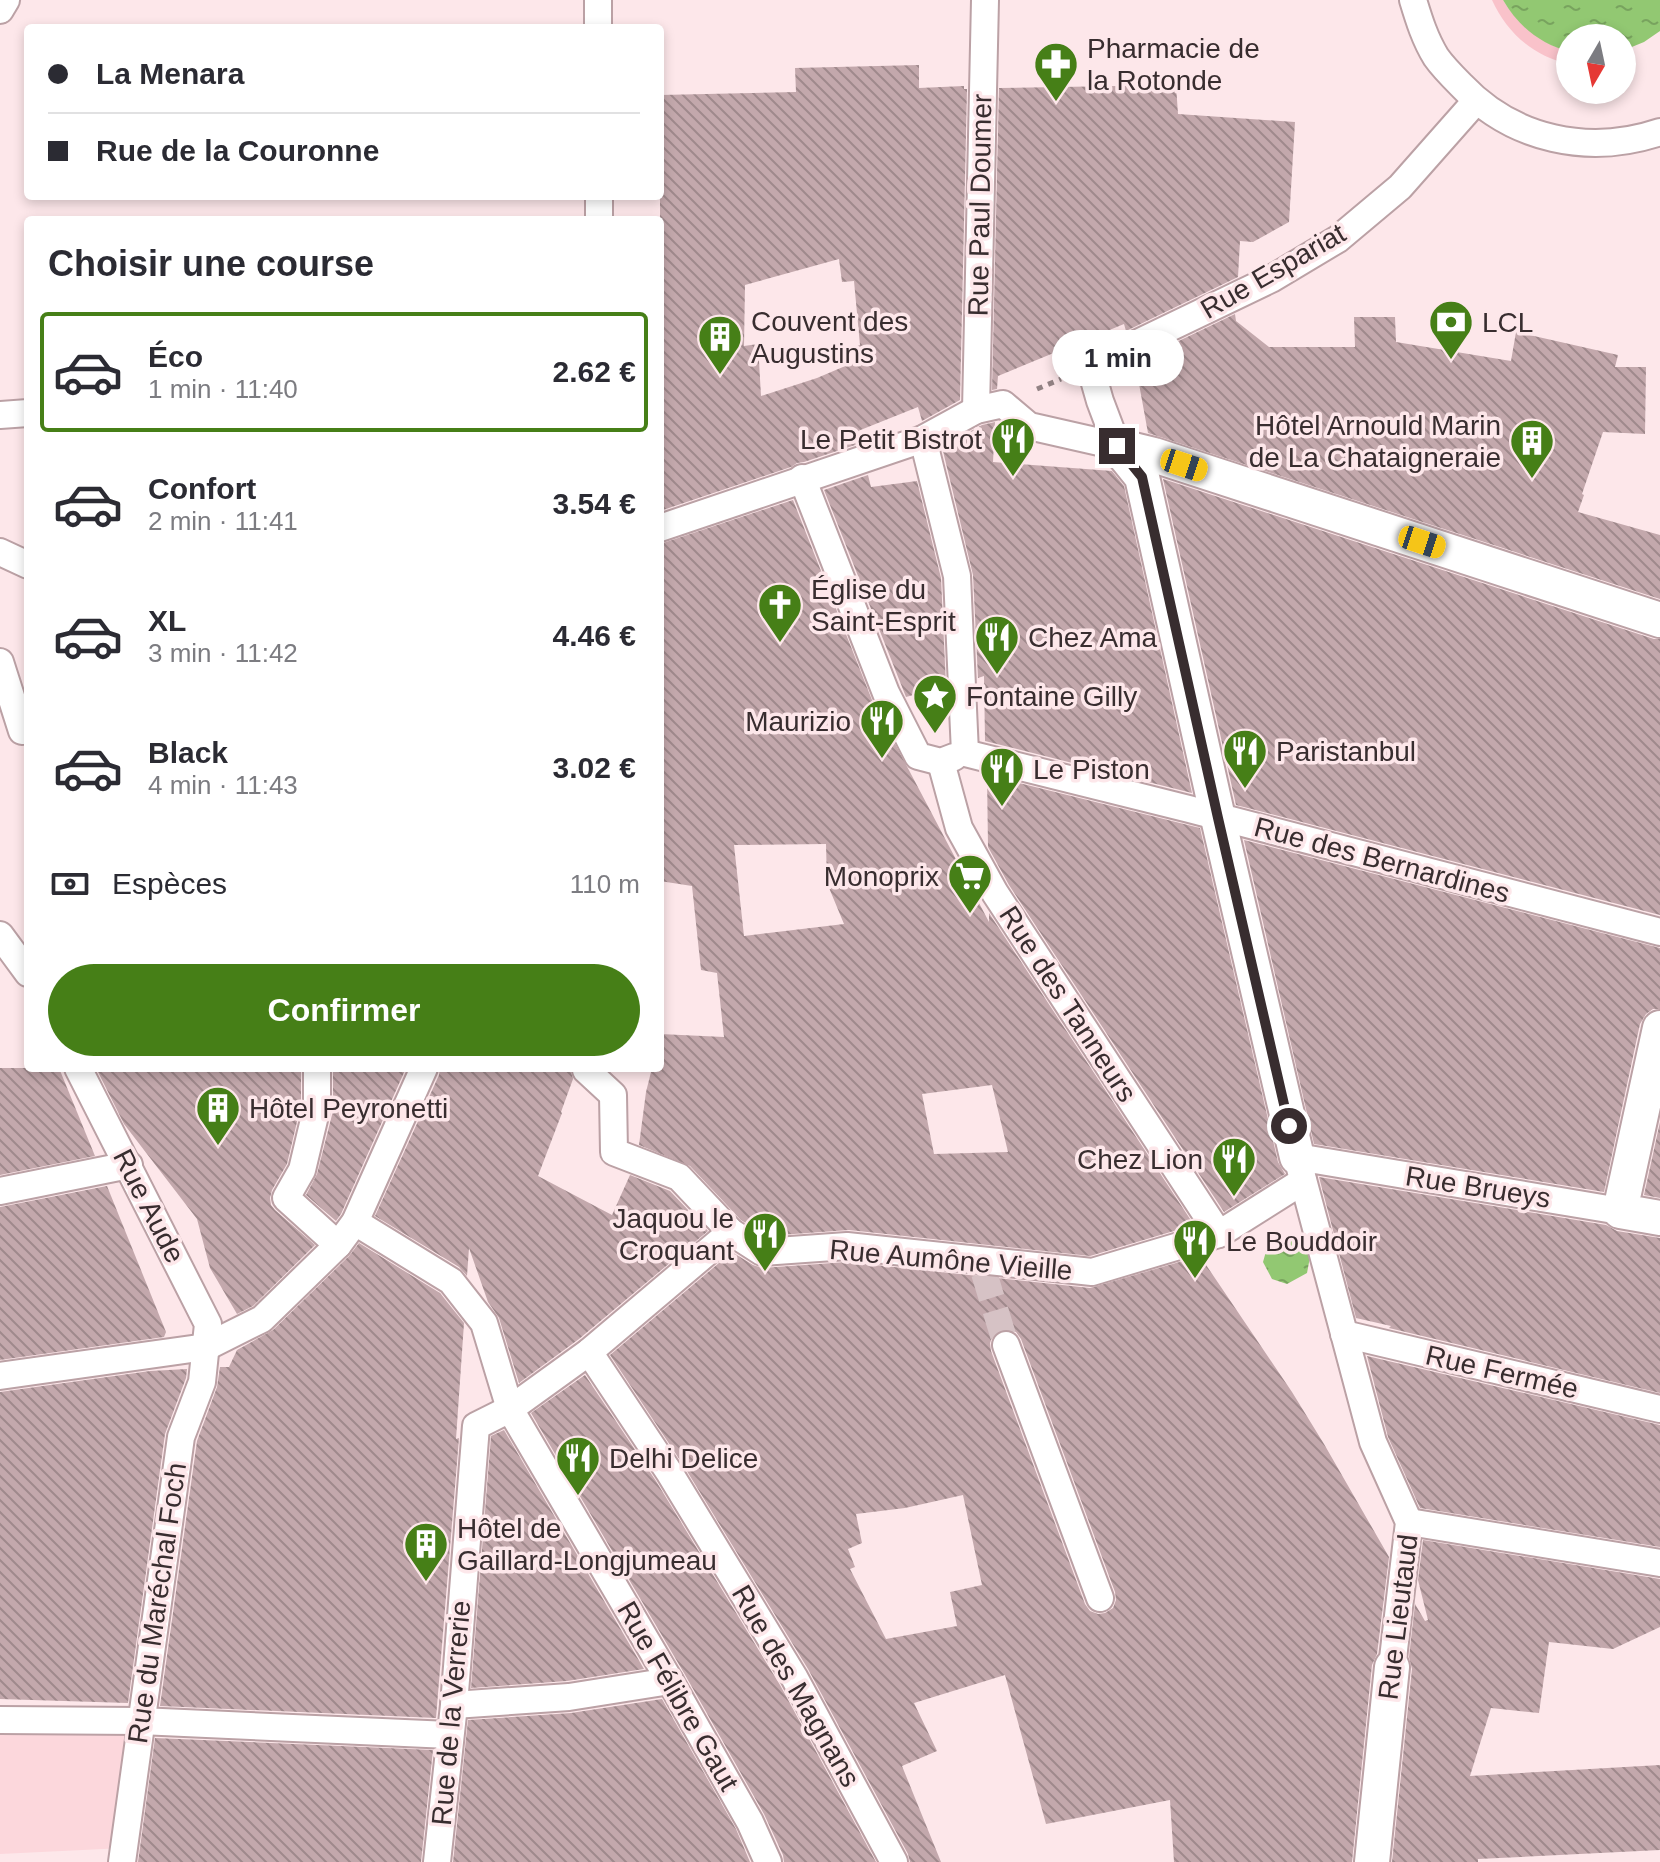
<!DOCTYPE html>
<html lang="fr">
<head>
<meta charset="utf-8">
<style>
	:root { --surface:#fff; --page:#f2f2f3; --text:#2b2b33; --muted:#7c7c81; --line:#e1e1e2; --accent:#467f17 }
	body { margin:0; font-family:Arial,sans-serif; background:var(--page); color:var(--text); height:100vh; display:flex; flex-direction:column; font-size:30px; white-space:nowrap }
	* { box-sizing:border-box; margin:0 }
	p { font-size:26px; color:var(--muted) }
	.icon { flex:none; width:44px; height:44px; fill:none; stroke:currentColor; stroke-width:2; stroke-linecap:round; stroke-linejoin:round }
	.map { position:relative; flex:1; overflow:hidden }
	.details { position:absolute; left:24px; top:216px; width:640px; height:856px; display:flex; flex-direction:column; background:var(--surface); border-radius:8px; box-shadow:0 4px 12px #0003 }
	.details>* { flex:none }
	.guide { position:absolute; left:24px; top:24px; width:640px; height:176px; border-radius:8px; box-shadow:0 4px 12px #0003; display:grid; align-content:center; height:176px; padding:0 24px; background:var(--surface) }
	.needle { width:52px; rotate:189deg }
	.fabs { position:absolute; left:1556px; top:24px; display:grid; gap:16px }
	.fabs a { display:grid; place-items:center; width:80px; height:80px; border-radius:50%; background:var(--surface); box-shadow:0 4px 12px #0003; font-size:40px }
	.end { position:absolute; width:36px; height:36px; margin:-18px; border:10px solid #382d2f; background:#fff; box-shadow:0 0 0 4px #fff }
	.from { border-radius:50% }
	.bubble { position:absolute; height:56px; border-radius:28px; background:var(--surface); box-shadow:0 4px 12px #0003; font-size:26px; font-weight:700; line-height:56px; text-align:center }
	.car { position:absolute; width:24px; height:48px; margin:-24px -12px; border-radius:10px; box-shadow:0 0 6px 2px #0007; background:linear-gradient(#f5c518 24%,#345 0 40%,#f5c518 0 76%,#345 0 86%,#f5c518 0) }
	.guide b { display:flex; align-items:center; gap:28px; height:76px; font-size:30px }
	.guide b+b { border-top:2px solid var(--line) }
	.guide i { width:20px; height:20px; background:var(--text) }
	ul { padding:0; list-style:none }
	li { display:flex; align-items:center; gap:24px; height:120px; margin:0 16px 12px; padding:0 8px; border:4px solid transparent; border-radius:8px }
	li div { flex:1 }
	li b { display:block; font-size:30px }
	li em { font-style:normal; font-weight:700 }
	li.current { border-color:var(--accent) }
	li>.icon { width:72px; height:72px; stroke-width:1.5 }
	h2 { padding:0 24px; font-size:36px; line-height:96px }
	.pay { display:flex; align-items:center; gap:20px; height:88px; padding:0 24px; font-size:30px }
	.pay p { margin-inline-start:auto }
	.cta { display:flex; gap:16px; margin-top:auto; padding:16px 24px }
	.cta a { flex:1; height:92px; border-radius:48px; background:var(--accent); color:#fff; font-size:32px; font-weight:700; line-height:92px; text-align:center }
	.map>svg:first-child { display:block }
	.built { fill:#fcd7dc }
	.grass { fill:#f9c2ca }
	.water { fill:url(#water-ripples) }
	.building { fill:url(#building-back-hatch); fill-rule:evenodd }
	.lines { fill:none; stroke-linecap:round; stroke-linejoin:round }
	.pedestrian-tunnel { stroke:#d6c2c5; stroke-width:26; stroke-dasharray:26 13; stroke-linecap:butt }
	.pedestrian-casing { stroke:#bba1a5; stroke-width:30 }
	.minor-casing { stroke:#bba1a5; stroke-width:38 }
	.path { stroke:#928284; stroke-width:5; stroke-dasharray:6 6; stroke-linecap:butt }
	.pedestrian { stroke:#fff; stroke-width:26 }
	.minor { stroke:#fff; stroke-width:34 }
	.route { stroke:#382d2f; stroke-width:10 }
	.labels { text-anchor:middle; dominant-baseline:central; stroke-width:7; stroke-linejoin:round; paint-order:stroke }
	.poi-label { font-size:28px; fill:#382d2f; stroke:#fde7ea; text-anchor:start }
	.street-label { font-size:28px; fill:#382d2f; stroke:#fde7ea }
</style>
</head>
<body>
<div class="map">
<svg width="1660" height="1862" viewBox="0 0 1660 1862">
	<defs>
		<pattern id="water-ripples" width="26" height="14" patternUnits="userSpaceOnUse" patternTransform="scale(2)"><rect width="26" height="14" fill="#92c872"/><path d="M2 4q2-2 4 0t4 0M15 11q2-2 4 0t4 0" fill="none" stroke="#78a35e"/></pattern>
		<pattern id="building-back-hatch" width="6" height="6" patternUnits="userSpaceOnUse" patternTransform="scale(2)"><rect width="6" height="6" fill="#c3a8ac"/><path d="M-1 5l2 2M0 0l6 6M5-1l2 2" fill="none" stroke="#9f898c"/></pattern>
	</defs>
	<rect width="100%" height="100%" fill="#fde7ea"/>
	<path class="built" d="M0 1720 140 1721 124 1848 0 1854Z"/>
	<path class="grass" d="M1492 0H1503C1517 24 1543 45 1570 52V64C1534 57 1507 33 1492 0Z"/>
	<g class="water">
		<path d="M1503 0H1660V31L1644 42 1622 51V38H1570V52C1540 44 1518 26 1503 0Z"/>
		<path d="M1286 1236 1301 1242 1310 1257 1307 1273 1287 1284 1272 1279 1263 1262 1267 1248Z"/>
	</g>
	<g class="building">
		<path d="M919 65V88L964 86V89H967L960 400 922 421 918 407 858 431 861 443 804 462 797 463 791 467 660 511V95L796 92 795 68ZM839 259 842 282 854 281 860 345 846 350 850 364 817 378 761 396 758 344 744 346 745 285Z"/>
		<path d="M1176 85 1178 114 1295 122 1289 222 1253 242 1240 241 1238 277 1126 331 1124 324 998 376 997 389 992 390 999 88Z"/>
		<path d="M1235 314 1236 321 1269 347H1355L1354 317H1395L1396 342 1511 361 1516 332 1618 355 1615 367H1646L1645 434 1603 432 1582 494 1584 495 1578 512 1660 535V599L1148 433 1135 362Z"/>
		<path d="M995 422 993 462 1112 471 1124 486 1192 793 985 741 984 676 978 678 973 575 942 447 982 425Z"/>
		<path d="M868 475 871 487 917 481 941 578 946 686 906 697 824 490Z"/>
		<path d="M1163 479 1654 639H1660V915L1236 805Z"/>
		<path d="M793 500 872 700 989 922V913L1194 1225 1090 1256 849 1230 766 1236 741 1220 690 1166 639 1145 646 1092 652 1068H660V1034L724 1037 717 973 701 970 692 886 660 881V544ZM826 844 827 883 844 924 744 936 734 845ZM992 1085 1008 1152 934 1154 922 1094Z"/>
		<path d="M987 775 1200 828 1278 1162 1285 1174 1224 1212 1009 885 988 847Z"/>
		<path d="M1244 840 1660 948V1009H1653L1646 1014 1640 1024 1604 1192 1314 1144Z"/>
		<path d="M0 1068H59L95 1156 0 1175Z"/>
		<path d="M96 1068H301V1105L287 1164 272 1190 270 1198 271 1205 275 1210 315 1245 253 1306 237 1314 210 1268 197 1219 124 1124Z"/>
		<path d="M333 1068H406L341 1214 336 1221 306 1195 317 1174 333 1111Z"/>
		<path d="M440 1068H570L573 1079 561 1112 562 1113 538 1176 612 1215 630 1175 670 1191 708 1231 579 1339 519 1383 499 1318 488 1302 469 1248 467 1276 459 1267 375 1216 439 1075Z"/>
		<path d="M1660 1122V1198L1644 1195Z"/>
		<path d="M1319 1177 1606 1225 1617 1231 1660 1238V1393L1389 1328 1391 1326 1356 1318Z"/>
		<path d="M107 1186 166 1332 164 1337 0 1360V1207Z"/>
		<path d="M359 1243 440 1293 464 1323 456 1439 459 1438 436 1718 160 1706 197 1441 217 1387 220 1367H229L237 1350 273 1330 349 1256Z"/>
		<path d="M732 1252 753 1265 762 1268 847 1262 1090 1288 1200 1256 1292 1392 1324 1444 1389 1557 1377 1654 1372 1665 1352 1862H1174L1170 1800 1046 1824 1005 1675 914 1703 937 1751 902 1766 941 1862H910L908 1854 808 1669 682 1463 610 1355ZM1008 1329 1016 1332 1021 1339 1115 1592 1116 1600 1113 1608 1105 1613 1098 1614 1090 1611 1085 1604 991 1351 990 1343 993 1335 1000 1330ZM963 1495 982 1585 950 1592 957 1626 886 1639 850 1569 855 1567 848 1549 862 1543 856 1514 905 1508Z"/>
		<path d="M1367 1356 1660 1425V1547L1420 1508 1388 1437Z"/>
		<path d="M187 1369 186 1378 165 1434 128 1703 0 1699V1392L150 1371Z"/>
		<path d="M585 1375 656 1481 780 1685 876 1862H784L783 1855 764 1814 684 1673 531 1413Z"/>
		<path d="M504 1430 644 1669 567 1681 471 1688 491 1436Z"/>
		<path d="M1423 1540 1660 1579V1627L1613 1649 1549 1642 1539 1713 1491 1708 1470 1776 1660 1765V1850L1478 1859V1862H1392L1412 1669 1409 1657 1415 1604 1425 1621 1428 1620 1418 1580Z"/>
		<path d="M662 1699 736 1829 750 1862H453L468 1720 571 1713Z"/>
		<path d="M155 1738 433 1750 421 1862H138Z"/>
	</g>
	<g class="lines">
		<path class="pedestrian-tunnel" d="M984 1273 1006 1345"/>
		<g class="pedestrian-casing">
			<g id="pedestrian">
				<path d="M598 0V28"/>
				<path d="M1413 0C1419 20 1425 39 1436 57 1443 67 1452 76 1461 85 1513 140 1589 156 1660 132"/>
				<path d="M0 10 6 0"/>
				<path d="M599 196V220"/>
				<path d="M976 410 985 0"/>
				<path d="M0 415 28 413"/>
				<path d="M923 439 957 576 965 753"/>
				<path d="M1117 446 1100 401 1090 366 1271 279 1338 239 1400 187 1476 101"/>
				<path d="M802 478 886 693 918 756 941 762 954 757"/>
				<path d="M660 528 923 439 976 410 1003 404 1029 426 1117 446"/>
				<path d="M0 552 28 565"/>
				<path d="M0 662 22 731"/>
				<path d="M965 753 1189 809 1660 932"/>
				<path d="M941 762 959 828 995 893 1219 1234"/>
				<path d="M0 935 28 973"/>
				<path d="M78 1068 208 1324 202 1382 181 1437 122 1862"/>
				<path d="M317 1068V1107L302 1170 286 1198 338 1245"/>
				<path d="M586 1070 613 1095 614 1152 679 1177 731 1232 762 1252 847 1246 1092 1272 1219 1234 1303 1181"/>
				<path d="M0 1191 129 1165"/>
				<path d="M355 1222 451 1281 484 1323 510 1409 670 1681 750 1822 768 1862"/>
				<path d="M1344 1334 1660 1409"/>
				<path d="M1006 1345 1100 1598"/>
				<path d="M589 1352 669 1472 794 1677 894 1862"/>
				<path d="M0 1376 206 1347 262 1319 338 1245 355 1222 424 1068"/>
				<path d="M1409 1522 1660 1563"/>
				<path d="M1392 1667 1409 1522 1373 1442 1297 1157 1620 1211"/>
				<path d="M454 1705 569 1697 670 1681"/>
				<path d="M0 1720 140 1721 449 1735"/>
				<path d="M437 1862 454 1705 476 1426 510 1409 589 1352 731 1232"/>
			</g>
		</g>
		<g class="minor-casing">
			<g id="minor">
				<path d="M1117 446 1142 477 1218 818 1297 1157"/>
				<path d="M1117 446 1154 455 1660 620"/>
				<path d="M1660 1028 1620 1211 1660 1218"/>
				<path d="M1372 1862 1392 1667"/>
			</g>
		</g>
		<path class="path" d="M1037 389 1061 379"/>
		<use href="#pedestrian" class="pedestrian"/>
		<use href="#minor" class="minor"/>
	</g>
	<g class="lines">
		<path class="route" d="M1117 446 1142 477 1218 818 1289 1126"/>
	</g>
	<defs>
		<g id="pharmacy-pin" transform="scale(2.3)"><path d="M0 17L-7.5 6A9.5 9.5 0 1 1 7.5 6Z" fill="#467f17" stroke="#fde7ea"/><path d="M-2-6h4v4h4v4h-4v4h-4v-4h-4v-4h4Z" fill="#fff"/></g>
		<g id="bank-pin" transform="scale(2.3)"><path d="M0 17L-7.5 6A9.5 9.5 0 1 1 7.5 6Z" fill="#467f17" stroke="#fde7ea"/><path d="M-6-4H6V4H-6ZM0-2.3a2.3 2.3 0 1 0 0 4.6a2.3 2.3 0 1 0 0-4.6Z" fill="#fff"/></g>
		<g id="building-pin" transform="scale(2.3)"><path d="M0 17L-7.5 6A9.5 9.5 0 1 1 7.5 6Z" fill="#467f17" stroke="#fde7ea"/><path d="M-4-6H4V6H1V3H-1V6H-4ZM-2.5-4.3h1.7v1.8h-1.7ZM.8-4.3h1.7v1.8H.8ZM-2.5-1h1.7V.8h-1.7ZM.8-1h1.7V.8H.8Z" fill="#fff"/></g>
		<g id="restaurant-pin" transform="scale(2.3)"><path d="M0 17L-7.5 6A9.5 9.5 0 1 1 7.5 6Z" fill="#467f17" stroke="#fde7ea"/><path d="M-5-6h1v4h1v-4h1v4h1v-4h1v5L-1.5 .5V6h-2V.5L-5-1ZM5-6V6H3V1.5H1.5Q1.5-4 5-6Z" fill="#fff"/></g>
		<g id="church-pin" transform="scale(2.3)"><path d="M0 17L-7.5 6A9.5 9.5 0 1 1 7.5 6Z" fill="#467f17" stroke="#fde7ea"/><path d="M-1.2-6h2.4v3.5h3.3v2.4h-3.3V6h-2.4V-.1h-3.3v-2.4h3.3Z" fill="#fff"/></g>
		<g id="sight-pin" transform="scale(2.3)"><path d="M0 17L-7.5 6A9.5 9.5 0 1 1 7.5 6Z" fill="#467f17" stroke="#fde7ea"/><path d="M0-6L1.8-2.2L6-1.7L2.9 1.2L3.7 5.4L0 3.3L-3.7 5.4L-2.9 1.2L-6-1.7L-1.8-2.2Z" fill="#fff"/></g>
		<g id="supermarket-pin" transform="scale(2.3)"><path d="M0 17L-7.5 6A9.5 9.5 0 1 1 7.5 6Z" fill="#467f17" stroke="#fde7ea"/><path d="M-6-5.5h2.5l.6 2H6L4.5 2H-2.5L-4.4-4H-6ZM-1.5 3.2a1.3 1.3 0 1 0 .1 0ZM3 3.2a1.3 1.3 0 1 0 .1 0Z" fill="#fff"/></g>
	</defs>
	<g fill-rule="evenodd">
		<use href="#pharmacy-pin" x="1056" y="64"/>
		<use href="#bank-pin" x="1451" y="322"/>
		<use href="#building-pin" x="720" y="337"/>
		<use href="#restaurant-pin" x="1013" y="439"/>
		<use href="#building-pin" x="1532" y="441"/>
		<use href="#church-pin" x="780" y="605"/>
		<use href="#restaurant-pin" x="997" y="637"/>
		<use href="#sight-pin" x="935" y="696"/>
		<use href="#restaurant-pin" x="882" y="721"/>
		<use href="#restaurant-pin" x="1245" y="751"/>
		<use href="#restaurant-pin" x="1002" y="769"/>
		<use href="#supermarket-pin" x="970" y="876"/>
		<use href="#building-pin" x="218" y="1108"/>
		<use href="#restaurant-pin" x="1234" y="1159"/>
		<use href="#restaurant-pin" x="765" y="1234"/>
		<use href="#restaurant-pin" x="1195" y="1241"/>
		<use href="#restaurant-pin" x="578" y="1458"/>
		<use href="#building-pin" x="426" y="1544"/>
	</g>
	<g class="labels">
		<g class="poi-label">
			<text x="1087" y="48">Pharmacie de<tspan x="1087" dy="32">la Rotonde</tspan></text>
			<text x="751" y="321">Couvent des<tspan x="751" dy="32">Augustins</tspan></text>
			<text x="1482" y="322">LCL</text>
			<text x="1501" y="425" text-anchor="end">Hôtel Arnould Marin<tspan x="1501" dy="32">de La Chataigneraie</tspan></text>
			<text x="982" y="439" text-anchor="end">Le Petit Bistrot</text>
			<text x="811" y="589">Église du<tspan x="811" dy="32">Saint-Esprit</tspan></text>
			<text x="1028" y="637">Chez Ama</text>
			<text x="966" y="696">Fontaine Gilly</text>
			<text x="851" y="721" text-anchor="end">Maurizio</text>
			<text x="1276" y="751">Paristanbul</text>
			<text x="1033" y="769">Le Piston</text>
			<text x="939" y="876" text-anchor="end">Monoprix</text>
			<text x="249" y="1108">Hôtel Peyronetti</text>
			<text x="1203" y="1159" text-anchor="end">Chez Lion</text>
			<text x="734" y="1218" text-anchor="end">Jaquou le<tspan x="734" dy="32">Croquant</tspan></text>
			<text x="1226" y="1241">Le Bouddoir</text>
			<text x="609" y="1458">Delhi Delice</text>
			<text x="457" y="1528">Hôtel de<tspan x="457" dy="32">Gaillard-Longjumeau</tspan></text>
		</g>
		<g class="street-label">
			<text transform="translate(980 205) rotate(-89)">Rue Paul Doumer</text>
			<text transform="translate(1273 271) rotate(-30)">Rue Espariat</text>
			<text transform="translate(1382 860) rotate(15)">Rue des Bernardines</text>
			<text transform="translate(1068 1004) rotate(57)">Rue des Tanneurs</text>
			<text transform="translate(1478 1187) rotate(9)">Rue Brueys</text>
			<text transform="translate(149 1206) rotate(63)">Rue Aude</text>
			<text transform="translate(951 1260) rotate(5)">Rue Aumône Vieille</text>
			<text transform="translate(1502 1372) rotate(13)">Rue Fermée</text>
			<text transform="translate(157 1603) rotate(-82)">Rue du Maréchal Foch</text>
			<text transform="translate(1398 1617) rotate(-83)">Rue Lieutaud</text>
			<text transform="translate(796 1686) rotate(60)">Rue des Magnans</text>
			<text transform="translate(678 1696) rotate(60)">Rue Félibre Gaut</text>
			<text transform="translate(451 1713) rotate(-85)">Rue de la Verrerie</text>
		</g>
	</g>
</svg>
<div class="fabs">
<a><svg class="needle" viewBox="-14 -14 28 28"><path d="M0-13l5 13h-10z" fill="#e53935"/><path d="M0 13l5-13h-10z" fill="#7c7c81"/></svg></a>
</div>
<i class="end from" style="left:1289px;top:1126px"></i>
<i class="end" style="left:1117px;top:446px"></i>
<div class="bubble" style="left:1052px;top:330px;width:132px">1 min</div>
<i class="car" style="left:1184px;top:465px;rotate:108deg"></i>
<i class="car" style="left:1422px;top:542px;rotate:108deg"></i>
<div class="guide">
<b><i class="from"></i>La Menara</b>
<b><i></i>Rue de la Couronne</b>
</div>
<section class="details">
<h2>Choisir une course</h2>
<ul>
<li class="current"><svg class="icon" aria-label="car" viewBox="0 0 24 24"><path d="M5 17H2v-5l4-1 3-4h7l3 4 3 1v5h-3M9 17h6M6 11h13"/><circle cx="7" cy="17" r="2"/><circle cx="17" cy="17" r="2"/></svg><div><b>Éco</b><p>1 min · 11:40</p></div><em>2.62 €</em></li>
<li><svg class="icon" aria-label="car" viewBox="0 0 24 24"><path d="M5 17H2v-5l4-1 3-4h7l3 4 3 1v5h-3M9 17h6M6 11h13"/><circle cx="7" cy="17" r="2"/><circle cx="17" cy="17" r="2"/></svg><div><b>Confort</b><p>2 min · 11:41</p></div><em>3.54 €</em></li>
<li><svg class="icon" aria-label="car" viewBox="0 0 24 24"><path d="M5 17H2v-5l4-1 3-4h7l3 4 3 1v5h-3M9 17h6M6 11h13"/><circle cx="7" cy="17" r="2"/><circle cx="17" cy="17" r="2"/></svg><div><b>XL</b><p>3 min · 11:42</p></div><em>4.46 €</em></li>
<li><svg class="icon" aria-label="car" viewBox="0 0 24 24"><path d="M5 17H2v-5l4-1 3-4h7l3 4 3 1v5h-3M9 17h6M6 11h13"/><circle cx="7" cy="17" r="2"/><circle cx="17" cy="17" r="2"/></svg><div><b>Black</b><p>4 min · 11:43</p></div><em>3.02 €</em></li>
</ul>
<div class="pay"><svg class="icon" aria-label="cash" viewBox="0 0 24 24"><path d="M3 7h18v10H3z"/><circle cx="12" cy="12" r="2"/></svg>Espèces<p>110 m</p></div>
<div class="cta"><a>Confirmer</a></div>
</section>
</div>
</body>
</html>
